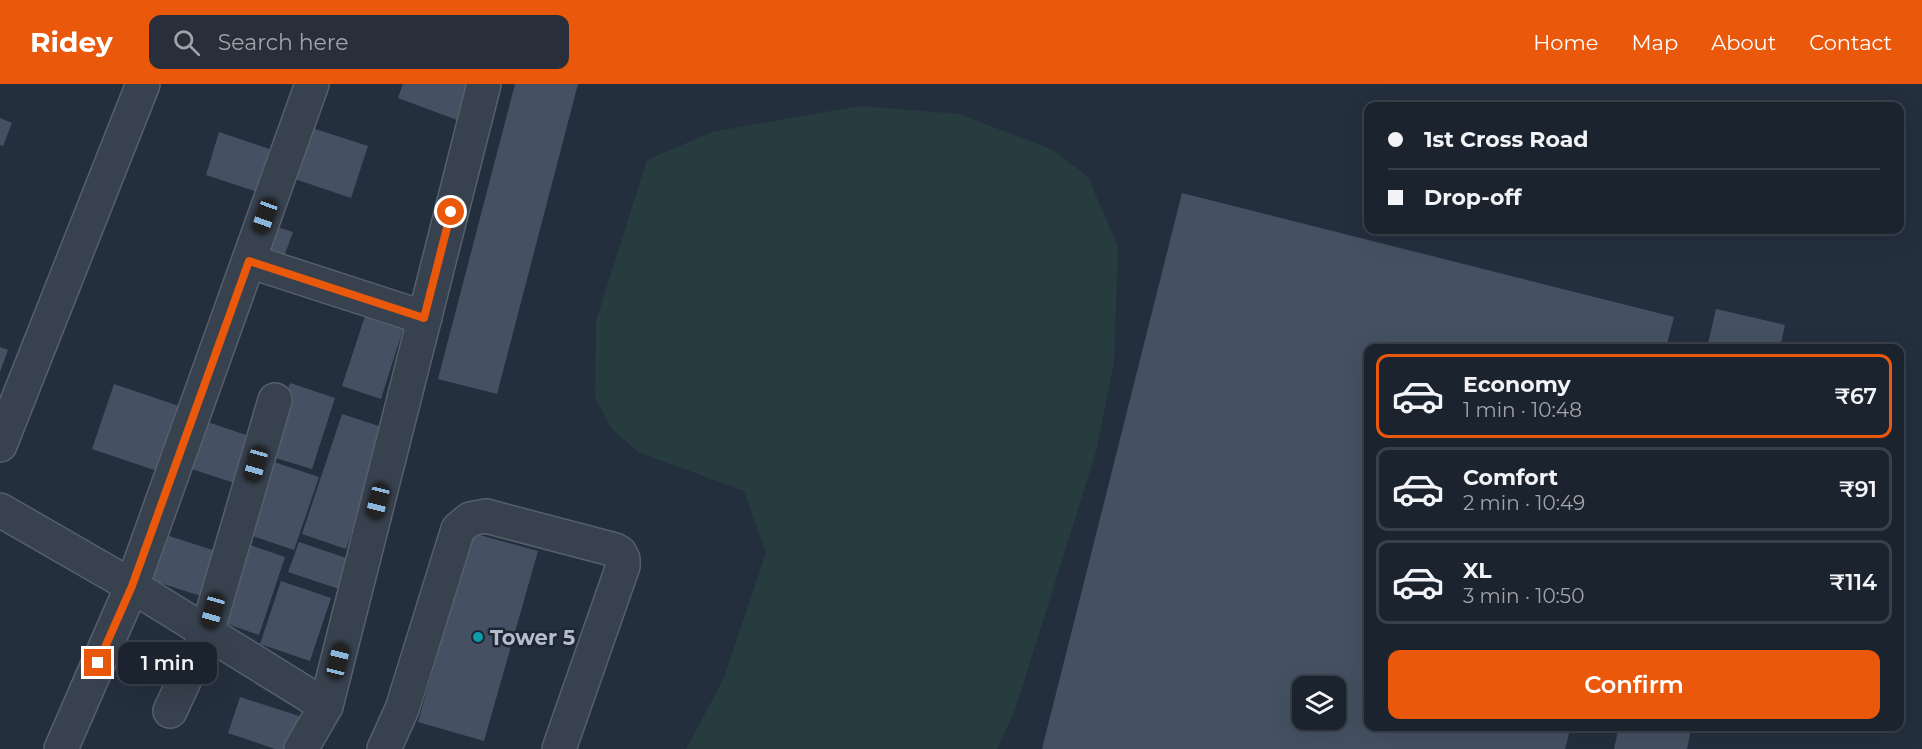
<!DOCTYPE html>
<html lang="en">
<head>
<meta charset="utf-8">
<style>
	:root { --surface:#1b232e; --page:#282f3a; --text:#f1f3f6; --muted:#a0a4aa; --line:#39404a; --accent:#ea580c }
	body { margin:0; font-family:Montserrat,sans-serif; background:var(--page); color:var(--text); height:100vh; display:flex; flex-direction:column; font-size:22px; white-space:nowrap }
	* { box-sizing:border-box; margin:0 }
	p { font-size:20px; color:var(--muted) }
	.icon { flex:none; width:33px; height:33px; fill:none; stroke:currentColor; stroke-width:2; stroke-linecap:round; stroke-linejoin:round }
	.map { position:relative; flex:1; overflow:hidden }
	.sheet { position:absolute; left:1364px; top:260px; width:540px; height:387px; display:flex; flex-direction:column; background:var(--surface); border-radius:12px; box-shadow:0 6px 24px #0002,0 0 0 2px var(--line) }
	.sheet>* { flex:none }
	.guide { position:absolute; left:1364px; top:18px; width:540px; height:132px; border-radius:12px; box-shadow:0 6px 24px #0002,0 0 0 2px var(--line); display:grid; align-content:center; height:132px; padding:0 24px; background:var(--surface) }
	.controls { position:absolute; left:1292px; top:592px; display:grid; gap:12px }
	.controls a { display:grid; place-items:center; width:54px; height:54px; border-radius:12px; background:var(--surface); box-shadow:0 6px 24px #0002,0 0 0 2px var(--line); font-size:30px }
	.end { position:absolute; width:27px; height:27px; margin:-14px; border:8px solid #ea580c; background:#fff; box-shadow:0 0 0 3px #fff }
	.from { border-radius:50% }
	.bubble { position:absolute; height:42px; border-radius:12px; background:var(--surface); box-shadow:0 6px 24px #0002,0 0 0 2px var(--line); font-size:20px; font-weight:600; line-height:42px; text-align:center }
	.car { position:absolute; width:18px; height:36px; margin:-18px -9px; border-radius:8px; box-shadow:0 0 4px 2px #0007; background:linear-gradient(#222 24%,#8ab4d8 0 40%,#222 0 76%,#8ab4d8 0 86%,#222 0) }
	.guide b { display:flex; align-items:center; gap:21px; height:57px; font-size:22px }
	.guide b+b { border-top:2px solid var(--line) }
	.guide i { width:15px; height:15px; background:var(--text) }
	ul { padding:10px 0 0; list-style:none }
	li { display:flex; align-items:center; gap:18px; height:84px; margin:0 12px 9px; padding:0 12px; border:3px solid var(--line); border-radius:12px }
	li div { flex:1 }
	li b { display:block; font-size:22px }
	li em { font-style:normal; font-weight:600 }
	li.active { border-color:var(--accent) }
	li>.icon { width:54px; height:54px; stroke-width:1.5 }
	.button { display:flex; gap:12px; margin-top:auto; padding:12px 24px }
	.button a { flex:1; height:69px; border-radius:12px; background:var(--accent); color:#fff; font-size:24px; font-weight:600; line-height:69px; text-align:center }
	header { display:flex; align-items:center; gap:36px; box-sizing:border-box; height:84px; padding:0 30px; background:var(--accent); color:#fff }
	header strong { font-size:28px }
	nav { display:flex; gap:33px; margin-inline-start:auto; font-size:21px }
	.search { width:420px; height:54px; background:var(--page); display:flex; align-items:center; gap:15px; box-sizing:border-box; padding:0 21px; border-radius:12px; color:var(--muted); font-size:22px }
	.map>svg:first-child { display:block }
	.green { fill:#263c3f }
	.building { fill:#455162; fill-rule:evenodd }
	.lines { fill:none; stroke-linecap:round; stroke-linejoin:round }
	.minor-casing { stroke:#565f6c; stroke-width:36 }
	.minor { stroke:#38414e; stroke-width:33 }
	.route { stroke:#ea580c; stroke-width:8 }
	.culture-dot { fill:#0f9aa8; stroke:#1d2633; stroke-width:2 }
	.labels { text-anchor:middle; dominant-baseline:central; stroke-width:5; stroke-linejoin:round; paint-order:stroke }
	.poi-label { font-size:21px; font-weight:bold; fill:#b4bcc9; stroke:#1d2633; text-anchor:start }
</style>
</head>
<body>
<header>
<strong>Ridey</strong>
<div class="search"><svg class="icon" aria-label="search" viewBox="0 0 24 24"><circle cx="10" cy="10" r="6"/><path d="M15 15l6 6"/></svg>Search here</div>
<nav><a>Home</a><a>Map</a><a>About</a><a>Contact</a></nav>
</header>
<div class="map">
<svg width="1922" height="665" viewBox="0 0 1922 665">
	<rect width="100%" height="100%" fill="#242f3e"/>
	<path class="green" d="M859 22 959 30 1053 66 1088 93 1118 163 1114 279 1096 368 1015 626 997 665H686L723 596 766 469 744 407 638 368 611 344 595 313 596 237 647 76 712 48Z"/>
	<g class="building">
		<path d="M403 0H471L457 36 398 14Z"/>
		<path d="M515 0H578L497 310 438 295Z"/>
		<path d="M0 34 12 39 3 62 0 61Z"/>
		<path d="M306 42 368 62 351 114 289 93Z"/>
		<path d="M219 48 281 69 267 111 206 91Z"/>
		<path d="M1182 109 1674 233 1666 264H1368V642H1571L1565 665H1042ZM1302 603H1335V636H1302Z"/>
		<path d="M270 141 293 148 281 181 260 174Z"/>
		<path d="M1716 225 1785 241 1780 264H1707Z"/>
		<path d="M366 229 404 242 381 315 342 302Z"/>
		<path d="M0 263 8 266 0 288Z"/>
		<path d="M290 299 335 314 312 385 266 371Z"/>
		<path d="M114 300 188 325 166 390 92 365Z"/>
		<path d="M342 330 385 344 346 465 302 450Z"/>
		<path d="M202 336 252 353 237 400 186 383Z"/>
		<path d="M271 377 319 393 294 466 247 450Z"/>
		<path d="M472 449 538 467 484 657 418 638Z"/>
		<path d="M163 450 225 470 210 515 148 495Z"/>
		<path d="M299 458 352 476 342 506 288 488Z"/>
		<path d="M244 459 285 473 259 551 219 537Z"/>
		<path d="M281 497 331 514 310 577 260 560Z"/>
		<path d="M240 613 299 632 289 665H275L228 649Z"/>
		<path d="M1619 642H1692L1687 665H1614Z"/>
	</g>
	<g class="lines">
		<g class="minor-casing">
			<g id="minor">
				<path d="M249 177 425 234"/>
				<path d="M0 361 143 0"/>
				<path d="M0 426 132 502 326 622"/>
				<path d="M170 627 207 548 275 316"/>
				<path d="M61 665 132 502 312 0"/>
				<path d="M301 665 326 622 484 0"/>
				<path d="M384 665 402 625 458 445 470 435 486 432 615 466 620 469 623 475V482L559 665"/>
			</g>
		</g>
		<use href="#minor" class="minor"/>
	</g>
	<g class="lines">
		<path class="route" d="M98 579 132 502 249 177 424 234 451 128"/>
	</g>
	<circle class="culture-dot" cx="478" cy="553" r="6"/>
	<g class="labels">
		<g class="poi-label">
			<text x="490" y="553">Tower 5</text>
		</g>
	</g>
</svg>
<div class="controls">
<a><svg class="icon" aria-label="layers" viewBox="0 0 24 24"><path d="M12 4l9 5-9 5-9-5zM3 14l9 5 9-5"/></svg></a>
</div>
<i class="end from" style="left:451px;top:128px"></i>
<i class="end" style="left:98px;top:579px"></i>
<div class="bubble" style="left:118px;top:558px;width:99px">1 min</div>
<i class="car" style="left:265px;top:132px;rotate:200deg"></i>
<i class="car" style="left:256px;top:380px;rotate:196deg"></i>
<i class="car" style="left:378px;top:417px;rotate:194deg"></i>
<i class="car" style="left:213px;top:527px;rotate:196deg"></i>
<i class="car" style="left:338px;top:577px;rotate:14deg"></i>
<div class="guide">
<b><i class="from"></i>1st Cross Road</b>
<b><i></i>Drop-off</b>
</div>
<section class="sheet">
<ul>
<li class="active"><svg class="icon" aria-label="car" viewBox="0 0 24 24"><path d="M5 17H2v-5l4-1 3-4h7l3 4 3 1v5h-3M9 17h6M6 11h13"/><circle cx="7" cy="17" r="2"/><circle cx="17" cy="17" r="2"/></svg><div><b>Economy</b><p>1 min · 10:48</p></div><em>₹67</em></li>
<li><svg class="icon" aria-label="car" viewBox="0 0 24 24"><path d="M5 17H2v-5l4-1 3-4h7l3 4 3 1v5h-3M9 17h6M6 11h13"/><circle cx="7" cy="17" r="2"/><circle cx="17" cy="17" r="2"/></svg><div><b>Comfort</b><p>2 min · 10:49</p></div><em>₹91</em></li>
<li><svg class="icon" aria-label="car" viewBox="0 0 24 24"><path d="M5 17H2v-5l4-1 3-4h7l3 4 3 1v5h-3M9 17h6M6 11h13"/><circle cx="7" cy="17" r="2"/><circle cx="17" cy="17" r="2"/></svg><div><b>XL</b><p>3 min · 10:50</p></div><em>₹114</em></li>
</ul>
<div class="button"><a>Confirm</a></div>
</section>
</div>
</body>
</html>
